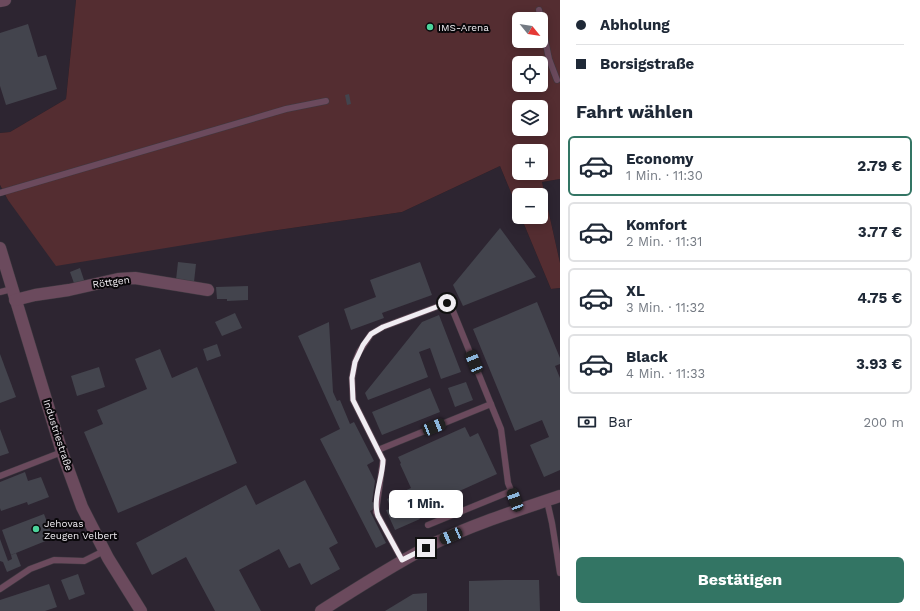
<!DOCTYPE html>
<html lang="de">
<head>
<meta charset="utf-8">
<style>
	:root { --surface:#fff; --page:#f2f2f3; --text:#1f2937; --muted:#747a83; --line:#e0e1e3; --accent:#337564 }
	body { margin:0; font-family:"Work Sans",sans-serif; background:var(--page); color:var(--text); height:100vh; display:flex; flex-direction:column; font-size:15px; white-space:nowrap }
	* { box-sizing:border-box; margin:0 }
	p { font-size:13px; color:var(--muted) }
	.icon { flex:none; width:22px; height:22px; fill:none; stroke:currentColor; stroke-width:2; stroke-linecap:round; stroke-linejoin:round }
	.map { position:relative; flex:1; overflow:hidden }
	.side { display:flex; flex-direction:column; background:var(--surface); width:360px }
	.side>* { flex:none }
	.top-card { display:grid; align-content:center; height:88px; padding:0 16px; background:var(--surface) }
	.needle { width:26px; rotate:120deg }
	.controls { position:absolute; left:512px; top:12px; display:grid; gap:8px }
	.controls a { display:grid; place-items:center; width:36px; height:36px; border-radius:6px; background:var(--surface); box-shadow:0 2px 10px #0003; font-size:20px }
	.end { position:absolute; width:18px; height:18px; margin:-9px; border:5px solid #f0edf2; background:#111; box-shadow:0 0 0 2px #111 }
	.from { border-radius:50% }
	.bubble { position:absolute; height:28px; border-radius:6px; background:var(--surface); box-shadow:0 2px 10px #0003; font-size:13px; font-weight:700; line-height:28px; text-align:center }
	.car { position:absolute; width:12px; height:24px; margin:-12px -6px; border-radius:5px; box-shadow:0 0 3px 1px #0007; background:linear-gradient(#222 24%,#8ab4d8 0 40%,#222 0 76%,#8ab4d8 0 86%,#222 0) }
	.top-card b { display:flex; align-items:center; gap:14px; height:38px; font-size:15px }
	.top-card b+b { border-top:1px solid var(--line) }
	.top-card i { width:10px; height:10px; background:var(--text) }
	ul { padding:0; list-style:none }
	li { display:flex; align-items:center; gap:12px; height:60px; margin:0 8px 6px; padding:0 8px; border:2px solid var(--line); border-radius:6px }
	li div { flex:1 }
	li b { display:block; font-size:15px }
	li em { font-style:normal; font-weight:700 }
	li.selected { border-color:var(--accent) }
	li>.icon { width:36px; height:36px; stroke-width:1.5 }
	h2 { padding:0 16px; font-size:18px; line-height:48px }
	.pay { display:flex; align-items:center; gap:10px; height:44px; padding:0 16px; font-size:15px }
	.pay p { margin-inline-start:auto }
	.cta { display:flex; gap:8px; margin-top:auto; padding:8px 16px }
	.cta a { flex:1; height:46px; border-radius:6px; background:var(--accent); color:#fff; font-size:16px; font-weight:700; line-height:46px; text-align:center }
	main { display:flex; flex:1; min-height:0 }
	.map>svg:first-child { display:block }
	.built { fill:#2d2531 }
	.green { fill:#542d31; fill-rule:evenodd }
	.building { fill:#43444d }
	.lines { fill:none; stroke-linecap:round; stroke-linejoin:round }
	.lane-casing { stroke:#3e3940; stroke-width:7 }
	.street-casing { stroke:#3e3940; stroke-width:13 }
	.lane { stroke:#6b4a5d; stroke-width:6 }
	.street { stroke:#6b4a5d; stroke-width:12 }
	.route { stroke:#f0edf2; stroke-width:5 }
	.poi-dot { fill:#4cd39b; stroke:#09070a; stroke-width:1.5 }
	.labels { text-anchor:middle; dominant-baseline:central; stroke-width:4; stroke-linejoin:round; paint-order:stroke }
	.poi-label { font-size:10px; fill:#f0edf2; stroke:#09070a; text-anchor:start }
	.street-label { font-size:10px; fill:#f0edf2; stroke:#09070a }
</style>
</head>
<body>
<main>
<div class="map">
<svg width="560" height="611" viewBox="0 0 560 611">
	<rect width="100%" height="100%" fill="#211c23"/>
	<g class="built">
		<path d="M0 0H76L66 99 10 132 0 133Z"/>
		<path d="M500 166 519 212V217H521L551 289 560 288V611H0V185L8 200 264 232 402 212Z"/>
		<path d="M560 179V263L542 182Z"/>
	</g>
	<path class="green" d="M76 0H560V179L542 182 560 263V288L551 289 521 217H541V195H519V212L500 166 402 212 264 232 56 266 8 200 0 185V133L10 132 66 99ZM519 19H541V41H519ZM519 63H541V85H519ZM519 107H541V129H519ZM519 151H541V173H519Z"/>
	<g class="building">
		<path d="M28 24 38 57 46 55 57 89 6 105 0 86V33Z"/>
		<path d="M349 94 351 104 347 105 345 95Z"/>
		<path d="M500 228 536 277 463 306 453 285Z"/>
		<path d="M178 262 196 264 194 282 176 280Z"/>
		<path d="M420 262 432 295 382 313 384 318 351 330 344 309 376 297 370 280Z"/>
		<path d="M80 268 85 283 75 286 70 272Z"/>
		<path d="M248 286V300L227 301V299H217L216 287Z"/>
		<path d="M537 302 560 358V364L555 366 560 378V470L544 477 530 445 549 437 542 420 515 431 473 329Z"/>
		<path d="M235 313 242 328 222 336 215 322Z"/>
		<path d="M439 315 461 372 441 379 430 348 419 352 428 377 368 400 365 393 422 322Z"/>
		<path d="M329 322 333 392 337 401 340 400 350 424 354 422 374 461 367 465 375 481 372 502 375 503 374 509 370 511 386 543 376 548 320 439 340 429 298 336Z"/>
		<path d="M217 344 221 356 207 361 203 349Z"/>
		<path d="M160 349 172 378 197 367 237 463 118 513 84 432 103 424 97 410 147 389 135 359Z"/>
		<path d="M0 354 16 397 0 403Z"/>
		<path d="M99 367 105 387 77 396 71 376Z"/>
		<path d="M466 382 473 400 455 407 448 388Z"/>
		<path d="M430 388 440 412 382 435 372 412Z"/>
		<path d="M465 427 470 437 478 433 497 474 422 508 416 511 420 519 395 530 386 510 391 509 387 499 411 488 400 464 401 463 398 457Z"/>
		<path d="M0 429 9 453 0 456Z"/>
		<path d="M25 472 28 481 41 477 49 497 28 505 27 502 1 511 0 508V482Z"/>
		<path d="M305 480 338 543 329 548 340 569 311 585 300 563 289 568 279 549 239 570 261 611H215L186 557 152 575 136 543 246 485 256 505Z"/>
		<path d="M44 514 53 538 11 555 2 530Z"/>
		<path d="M0 539 8 561 12 559 11 555 16 553 21 566 7 572 3 562 0 561Z"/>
		<path d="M78 574 85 594 69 600 61 580Z"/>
		<path d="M504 580H539L540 611H469V581Z"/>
		<path d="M49 584 57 607 45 611H0V600Z"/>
		<path d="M427 593V611H385L413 594Z"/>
	</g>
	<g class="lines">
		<g class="lane-casing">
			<g id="lane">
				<path d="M539 10 549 59 557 80"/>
				<path d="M0 193 286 109 326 101"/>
				<path d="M0 292 12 289"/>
				<path d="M378 450 491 404"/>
				<path d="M0 476 62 452"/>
				<path d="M547 501 552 523 560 573"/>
				<path d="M428 525 511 491"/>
				<path d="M402 560 376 512 383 460 353 400 352 378 355 362 359 352 371 334 383 327 447 303 451 306 501 429 508 483 519 510"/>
				<path d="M0 589 30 569 54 560 84 561 104 551"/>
			</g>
		</g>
		<g class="street-casing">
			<g id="street">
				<path d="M0 1 5 0"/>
				<path d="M0 248 62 452 82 507 108 558 141 611"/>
				<path d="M15 300 35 295 69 290 118 279 135 278 208 290"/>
				<path d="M321 611C359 587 397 562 437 542 476 523 519 510 560 496"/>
			</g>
		</g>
		<use href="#lane" class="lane"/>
		<use href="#street" class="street"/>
	</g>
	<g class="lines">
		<path class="route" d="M426 548 402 560 378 516C372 500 383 477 383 460L353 400 352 378 355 362 363 345 371 334 383 327 447 303"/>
	</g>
	<g class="poi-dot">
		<circle cx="430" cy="27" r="4"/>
		<circle cx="36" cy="529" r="4"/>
	</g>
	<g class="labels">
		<g class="poi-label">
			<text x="438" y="27">IMS-Arena</text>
			<text x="44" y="523">Jehovas<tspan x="44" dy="12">Zeugen Velbert</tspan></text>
		</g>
		<g class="street-label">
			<text transform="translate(111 282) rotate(-8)">Röttgen</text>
			<text transform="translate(58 435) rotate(72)">Industriestraße</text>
		</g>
	</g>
</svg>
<div class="controls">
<a><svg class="needle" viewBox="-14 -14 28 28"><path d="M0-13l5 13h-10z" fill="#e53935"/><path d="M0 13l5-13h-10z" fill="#747a83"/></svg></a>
<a><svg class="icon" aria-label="locate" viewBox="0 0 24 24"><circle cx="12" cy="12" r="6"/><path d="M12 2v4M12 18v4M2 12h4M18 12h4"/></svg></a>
<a><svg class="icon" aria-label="layers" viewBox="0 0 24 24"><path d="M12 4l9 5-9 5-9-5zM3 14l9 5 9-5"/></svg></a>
<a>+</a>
<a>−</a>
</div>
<i class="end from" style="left:447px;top:303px"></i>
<i class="end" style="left:426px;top:548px"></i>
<div class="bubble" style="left:389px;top:490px;width:74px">1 Min.</div>
<i class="car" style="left:474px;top:362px;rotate:338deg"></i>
<i class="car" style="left:434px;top:427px;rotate:68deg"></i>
<i class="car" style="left:515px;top:500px;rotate:340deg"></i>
<i class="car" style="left:451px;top:536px;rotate:247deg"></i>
</div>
<section class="side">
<div class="top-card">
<b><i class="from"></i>Abholung</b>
<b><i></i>Borsigstraße</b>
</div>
<h2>Fahrt wählen</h2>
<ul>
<li class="selected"><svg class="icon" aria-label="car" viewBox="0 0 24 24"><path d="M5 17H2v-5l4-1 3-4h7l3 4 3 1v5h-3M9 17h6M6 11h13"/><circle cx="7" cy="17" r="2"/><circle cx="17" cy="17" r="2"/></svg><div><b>Economy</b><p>1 Min. · 11:30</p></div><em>2.79 €</em></li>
<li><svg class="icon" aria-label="car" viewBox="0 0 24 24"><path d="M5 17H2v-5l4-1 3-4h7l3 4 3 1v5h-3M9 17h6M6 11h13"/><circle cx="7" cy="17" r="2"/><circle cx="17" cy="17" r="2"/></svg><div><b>Komfort</b><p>2 Min. · 11:31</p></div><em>3.77 €</em></li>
<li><svg class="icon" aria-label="car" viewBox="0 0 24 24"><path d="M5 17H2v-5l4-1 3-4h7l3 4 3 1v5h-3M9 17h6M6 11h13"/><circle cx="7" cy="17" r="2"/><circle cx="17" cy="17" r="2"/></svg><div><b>XL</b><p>3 Min. · 11:32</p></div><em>4.75 €</em></li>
<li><svg class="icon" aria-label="car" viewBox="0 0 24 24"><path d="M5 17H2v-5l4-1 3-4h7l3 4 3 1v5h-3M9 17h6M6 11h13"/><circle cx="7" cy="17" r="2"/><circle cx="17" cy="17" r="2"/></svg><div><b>Black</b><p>4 Min. · 11:33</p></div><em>3.93 €</em></li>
</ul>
<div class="pay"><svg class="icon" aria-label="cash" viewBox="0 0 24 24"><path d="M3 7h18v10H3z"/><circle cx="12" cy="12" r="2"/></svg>Bar<p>200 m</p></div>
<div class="cta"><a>Bestätigen</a></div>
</section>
</main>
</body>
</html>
